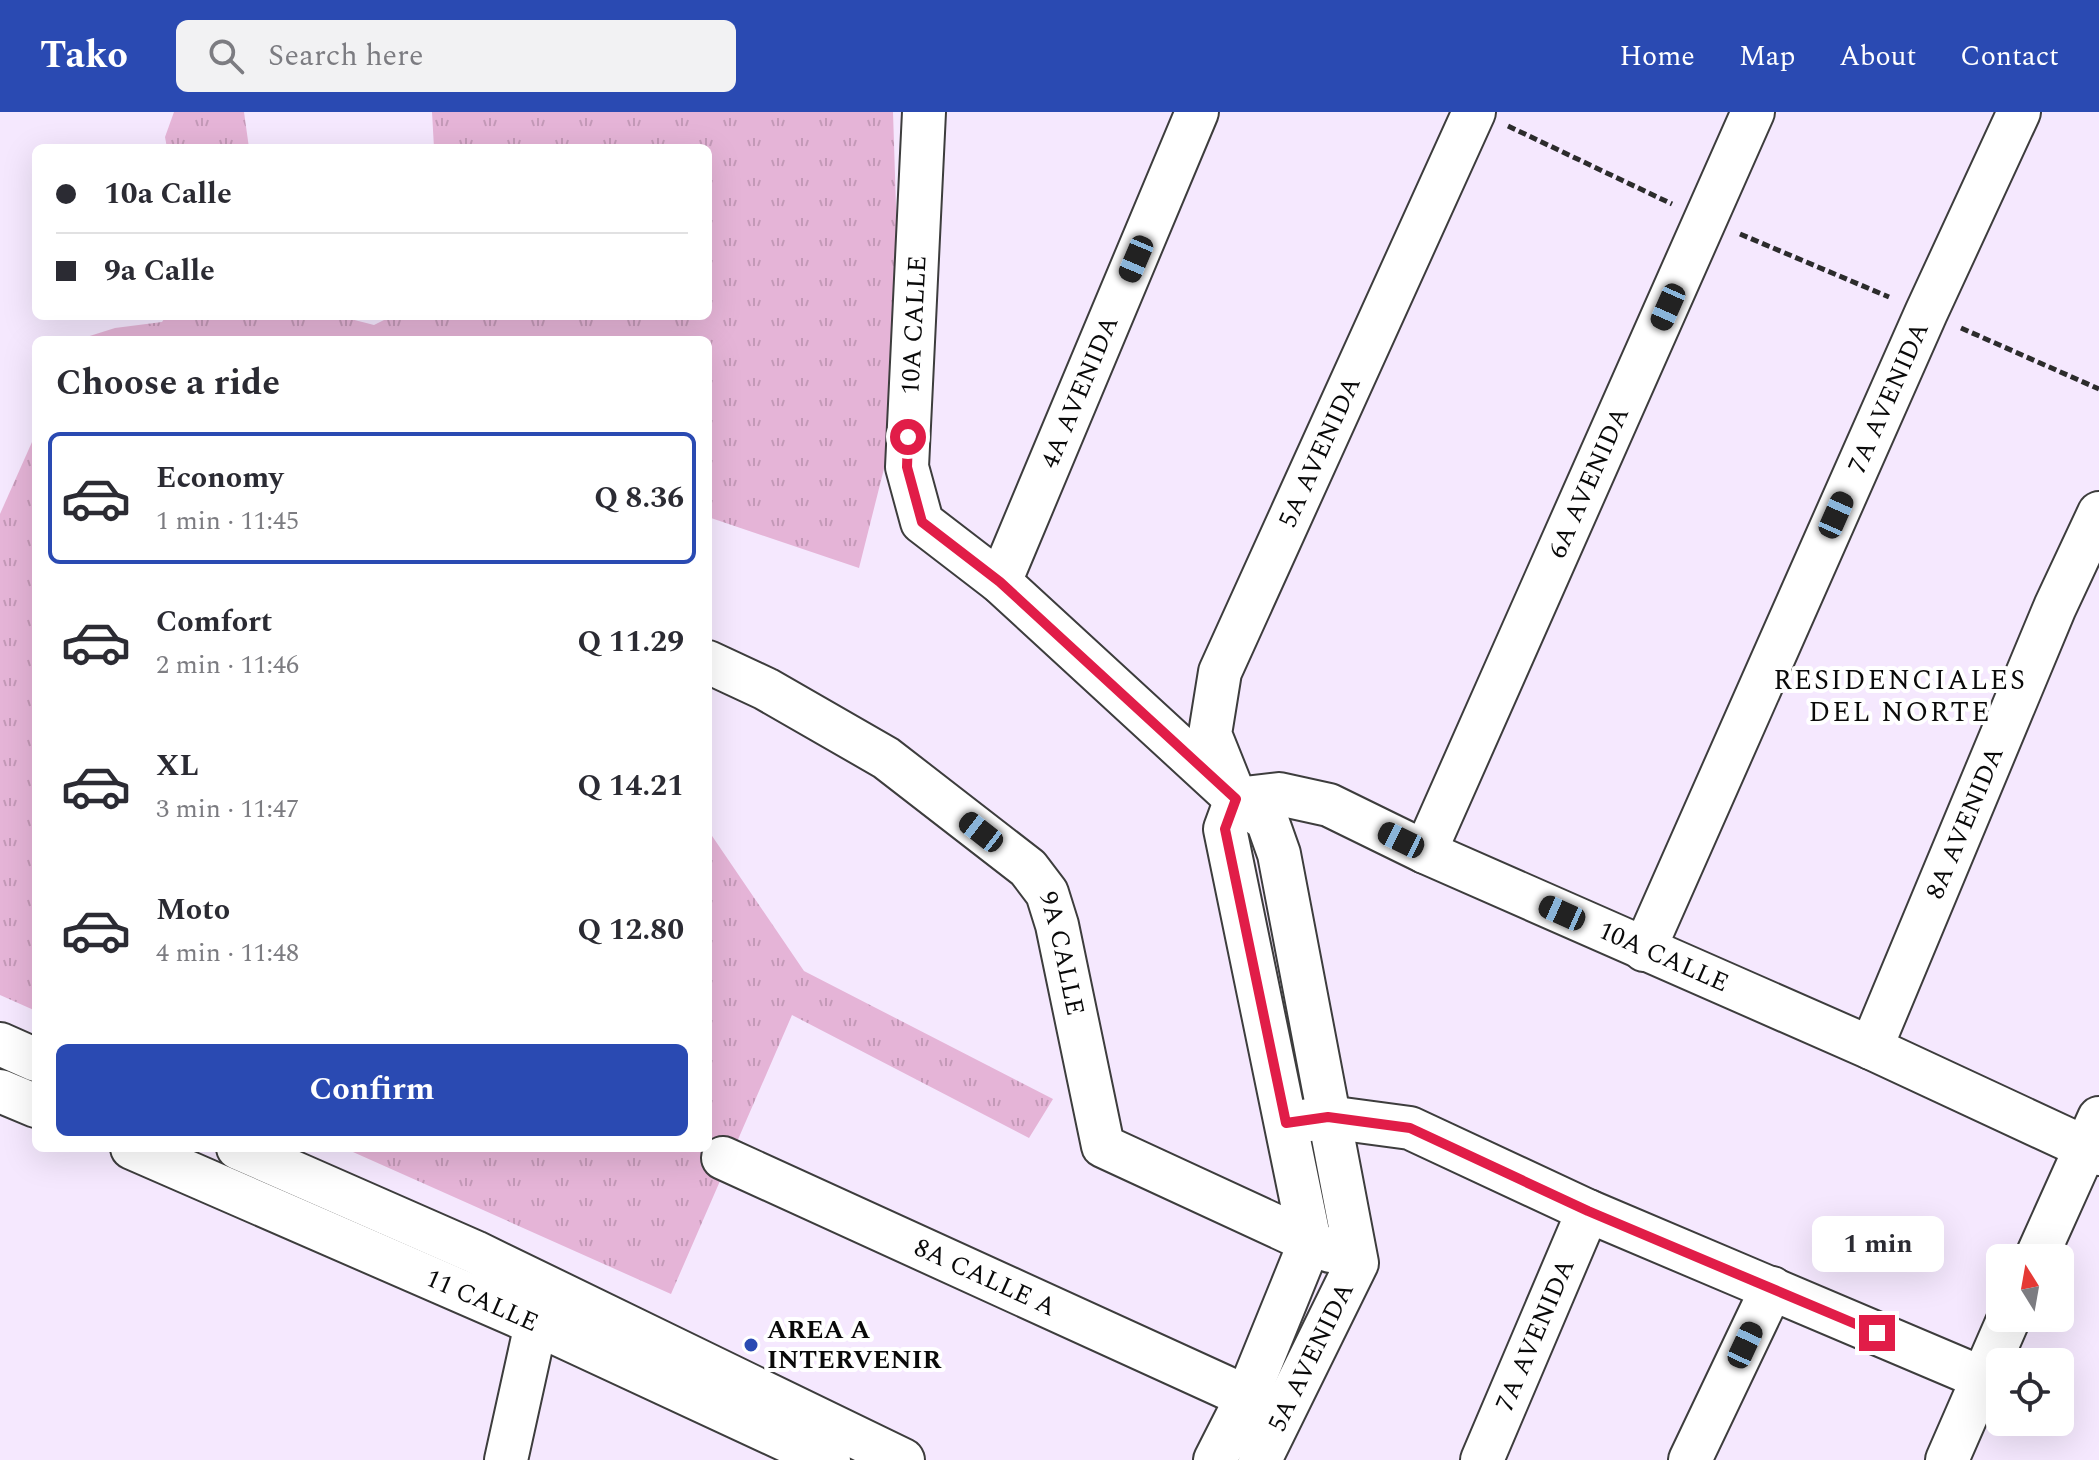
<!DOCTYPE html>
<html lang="en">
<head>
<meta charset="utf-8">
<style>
	:root { --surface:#fff; --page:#f2f2f3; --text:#2b2b33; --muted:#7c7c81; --line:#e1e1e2; --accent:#2a4ab2 }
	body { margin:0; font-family:Spectral,serif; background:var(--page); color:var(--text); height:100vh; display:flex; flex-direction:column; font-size:30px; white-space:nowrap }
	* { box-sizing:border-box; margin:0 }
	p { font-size:26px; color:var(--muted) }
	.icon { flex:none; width:44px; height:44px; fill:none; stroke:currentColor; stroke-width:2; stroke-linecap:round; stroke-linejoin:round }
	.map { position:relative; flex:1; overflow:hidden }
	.sheet { position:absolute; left:32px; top:224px; width:680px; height:816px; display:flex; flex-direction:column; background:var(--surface); border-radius:12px; box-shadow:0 8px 32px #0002 }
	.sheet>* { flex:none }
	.hud { position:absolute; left:32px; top:32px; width:680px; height:176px; border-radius:12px; box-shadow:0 8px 32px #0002; display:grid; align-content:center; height:176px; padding:0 24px; background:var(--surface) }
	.needle { width:52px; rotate:349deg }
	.buttons { position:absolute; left:1986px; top:1132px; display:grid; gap:16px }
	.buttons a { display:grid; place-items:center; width:88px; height:88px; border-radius:12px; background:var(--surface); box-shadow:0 8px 32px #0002; font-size:40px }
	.end { position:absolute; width:36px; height:36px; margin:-18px; border:10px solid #e11d48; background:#fff; box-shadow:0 0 0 4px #fff }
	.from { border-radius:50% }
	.bubble { position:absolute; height:56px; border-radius:12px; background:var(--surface); box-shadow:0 8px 32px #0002; font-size:26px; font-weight:700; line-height:56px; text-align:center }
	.car { position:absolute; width:24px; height:48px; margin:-24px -12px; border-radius:10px; box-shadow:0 0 6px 2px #0007; background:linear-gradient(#222 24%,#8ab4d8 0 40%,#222 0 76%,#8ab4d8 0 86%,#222 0) }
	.hud b { display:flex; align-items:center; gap:28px; height:76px; font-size:30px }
	.hud b+b { border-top:2px solid var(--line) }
	.hud i { width:20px; height:20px; background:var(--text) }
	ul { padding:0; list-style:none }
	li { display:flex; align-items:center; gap:24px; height:132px; margin:0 16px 12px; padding:0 8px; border:4px solid transparent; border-radius:12px }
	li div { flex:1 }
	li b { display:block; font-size:30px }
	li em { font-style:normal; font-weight:700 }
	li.selected { border-color:var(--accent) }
	li>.icon { width:72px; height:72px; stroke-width:1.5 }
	h2 { padding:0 24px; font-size:36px; line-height:96px }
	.action { display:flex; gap:16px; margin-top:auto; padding:16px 24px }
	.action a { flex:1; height:92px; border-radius:12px; background:var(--accent); color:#fff; font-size:32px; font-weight:700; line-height:92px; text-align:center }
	header { display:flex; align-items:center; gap:48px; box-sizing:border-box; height:112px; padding:0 40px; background:var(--accent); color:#fff }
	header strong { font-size:38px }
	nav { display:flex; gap:44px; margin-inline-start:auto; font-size:28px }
	.search { width:560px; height:72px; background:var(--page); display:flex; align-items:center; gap:20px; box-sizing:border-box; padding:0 28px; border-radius:12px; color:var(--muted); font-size:30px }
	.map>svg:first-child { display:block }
	.grass { fill:url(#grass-tufts) }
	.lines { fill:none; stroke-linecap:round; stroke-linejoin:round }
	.minor-casing { stroke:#3d3d3d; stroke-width:46 }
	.path { stroke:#2c2c2c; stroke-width:5; stroke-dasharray:8 4; stroke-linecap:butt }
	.minor { stroke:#fff; stroke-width:42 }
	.route { stroke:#e11d48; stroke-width:10 }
	.poi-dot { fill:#2a4ab2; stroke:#fff; stroke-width:3 }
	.labels { text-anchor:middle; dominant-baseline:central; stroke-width:8; stroke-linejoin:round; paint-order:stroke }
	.street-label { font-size:26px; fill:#0a0a0a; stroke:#fff }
	.poi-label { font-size:26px; font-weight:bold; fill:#0a0a0a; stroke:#fff; text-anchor:start }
	.neighbourhood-label { font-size:28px; letter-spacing:2px; fill:#0a0a0a; stroke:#fff }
</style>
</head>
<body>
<header>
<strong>Tako</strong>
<div class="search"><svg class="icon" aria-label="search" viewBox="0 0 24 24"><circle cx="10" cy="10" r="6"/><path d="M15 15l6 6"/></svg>Search here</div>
<nav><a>Home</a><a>Map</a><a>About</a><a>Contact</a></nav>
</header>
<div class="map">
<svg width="2099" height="1348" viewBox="0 0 2099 1348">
	<defs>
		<pattern id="grass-tufts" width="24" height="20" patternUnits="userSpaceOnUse" patternTransform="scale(2)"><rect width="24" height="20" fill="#e5b4d7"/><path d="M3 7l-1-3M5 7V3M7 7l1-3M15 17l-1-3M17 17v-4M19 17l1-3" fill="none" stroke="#c399b7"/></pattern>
	</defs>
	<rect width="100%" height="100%" fill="#f5e8fe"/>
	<g class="grass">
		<path d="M174 0H244L249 36H167L165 25Z"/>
		<path d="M432 0H893L902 285 859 456 708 405V228H77L115 216 162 210 166 204H339L374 213 392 204H708V36H434Z"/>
		<path d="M36 321V899L0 883V402Z"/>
		<path d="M708 718 804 859 1053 987 1029 1026 792 903 671 1182 344 1036H708Z"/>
	</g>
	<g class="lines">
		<g class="minor-casing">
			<g id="minor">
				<path d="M924 0 907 355 922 410 1000 470 1236 687 1267 708 1279 742 1357 1151 1260 1348"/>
				<path id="s1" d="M1000 470 1197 0"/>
				<path id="s2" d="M708 550 766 577 886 646 1028 756 1047 781 1057 813 1103 1034 1330 1139"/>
				<path id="s3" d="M1236 687 1279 682 1329 693 1425 740 1871 936 2099 1042"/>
				<path id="s4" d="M1425 740 1753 0"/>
				<path id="s5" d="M1644 838 1926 201 2019 0"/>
				<path d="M0 932 36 948"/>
				<path id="s6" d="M1871 936 2055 495 2099 401"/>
				<path d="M0 979 36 994"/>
				<path d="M1303 1009 1328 1005 1410 1016 1588 1099 1982 1266"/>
				<path id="s7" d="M132 1036 536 1212 829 1348"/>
				<path d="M238 1036 475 1140 903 1348"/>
				<path id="s8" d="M723 1046 1247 1285"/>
				<path d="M2036 1146 2099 1006"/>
				<path d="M506 1348 536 1212"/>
				<path id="s9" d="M1215 1348 1247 1285 1310 1130 1225 717 1236 687 1210 622 1220 560 1474 0"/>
				<path id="s10" d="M1482 1348 1588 1099"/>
				<path d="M1690 1348 1772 1176"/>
				<path d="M1947 1348 2009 1206"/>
			</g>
		</g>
		<g class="path">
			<path d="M1508 14 1672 92"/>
			<path d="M1740 122 1889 185"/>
			<path d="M1961 216 2099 277"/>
		</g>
		<use href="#minor" class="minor"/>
	</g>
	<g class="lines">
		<path class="route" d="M908 325 907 355 922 410 1000 470 1236 687 1225 717 1286 1011 1328 1005 1410 1016 1588 1099 1877 1221"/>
	</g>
	<circle class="poi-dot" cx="751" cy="1233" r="8"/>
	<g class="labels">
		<g class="street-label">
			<text transform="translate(914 213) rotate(-87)">10A CALLE</text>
			<text stroke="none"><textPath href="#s1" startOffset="206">4A AVENIDA</textPath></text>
			<text stroke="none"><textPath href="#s5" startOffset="604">7A AVENIDA</textPath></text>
			<text stroke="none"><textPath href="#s9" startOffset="1066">5A AVENIDA</textPath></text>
			<text stroke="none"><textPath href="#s4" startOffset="404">6A AVENIDA</textPath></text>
			<text stroke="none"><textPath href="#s6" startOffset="244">8A AVENIDA</textPath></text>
			<text stroke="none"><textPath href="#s2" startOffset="476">9A CALLE</textPath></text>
			<text stroke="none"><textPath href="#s3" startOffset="462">10A CALLE</textPath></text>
			<text stroke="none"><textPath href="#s8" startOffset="288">8A CALLE A</textPath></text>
			<text stroke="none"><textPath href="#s7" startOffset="382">11 CALLE</textPath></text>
			<text stroke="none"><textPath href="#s10" startOffset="136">7A AVENIDA</textPath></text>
			<text transform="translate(1311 1245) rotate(-64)">5A AVENIDA</text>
		</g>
		<g class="poi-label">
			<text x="767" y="1218">AREA A<tspan x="767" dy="30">INTERVENIR</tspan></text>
		</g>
		<g class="neighbourhood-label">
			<text x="1900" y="568">RESIDENCIALES<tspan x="1900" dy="32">DEL NORTE</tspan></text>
		</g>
	</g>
</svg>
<div class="buttons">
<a><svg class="needle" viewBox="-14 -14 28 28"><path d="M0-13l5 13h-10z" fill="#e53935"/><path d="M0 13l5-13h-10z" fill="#7c7c81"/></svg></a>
<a><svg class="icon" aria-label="locate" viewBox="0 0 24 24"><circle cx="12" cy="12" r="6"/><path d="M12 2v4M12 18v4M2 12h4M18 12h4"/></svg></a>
</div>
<i class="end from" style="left:908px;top:325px"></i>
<i class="end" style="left:1877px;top:1221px"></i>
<div class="bubble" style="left:1812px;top:1104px;width:132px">1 min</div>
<i class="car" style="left:1136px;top:147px;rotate:203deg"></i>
<i class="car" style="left:1668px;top:195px;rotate:204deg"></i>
<i class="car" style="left:1836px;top:403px;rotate:24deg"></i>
<i class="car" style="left:981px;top:720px;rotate:308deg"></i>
<i class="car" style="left:1401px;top:728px;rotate:296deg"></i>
<i class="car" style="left:1562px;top:801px;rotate:294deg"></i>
<i class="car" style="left:1745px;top:1233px;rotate:25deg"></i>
<div class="hud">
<b><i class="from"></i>10a Calle</b>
<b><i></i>9a Calle</b>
</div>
<section class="sheet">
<h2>Choose a ride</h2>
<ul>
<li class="selected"><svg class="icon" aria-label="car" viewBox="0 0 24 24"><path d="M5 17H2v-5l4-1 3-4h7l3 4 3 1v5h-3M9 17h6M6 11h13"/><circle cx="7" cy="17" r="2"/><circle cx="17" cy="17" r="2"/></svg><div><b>Economy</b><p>1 min · 11:45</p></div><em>Q 8.36</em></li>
<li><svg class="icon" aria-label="car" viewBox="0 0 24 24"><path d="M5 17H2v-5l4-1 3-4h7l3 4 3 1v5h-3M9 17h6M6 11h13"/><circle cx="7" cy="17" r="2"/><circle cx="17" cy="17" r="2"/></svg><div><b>Comfort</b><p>2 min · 11:46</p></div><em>Q 11.29</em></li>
<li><svg class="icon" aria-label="car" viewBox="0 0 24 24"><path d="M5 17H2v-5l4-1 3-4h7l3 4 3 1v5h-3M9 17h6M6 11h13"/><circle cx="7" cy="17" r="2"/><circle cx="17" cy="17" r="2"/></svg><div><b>XL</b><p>3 min · 11:47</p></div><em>Q 14.21</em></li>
<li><svg class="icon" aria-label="car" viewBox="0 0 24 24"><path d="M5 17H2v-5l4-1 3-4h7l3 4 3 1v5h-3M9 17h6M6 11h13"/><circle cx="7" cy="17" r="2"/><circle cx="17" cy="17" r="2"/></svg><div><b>Moto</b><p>4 min · 11:48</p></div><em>Q 12.80</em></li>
</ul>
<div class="action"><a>Confirm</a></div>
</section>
</div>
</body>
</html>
